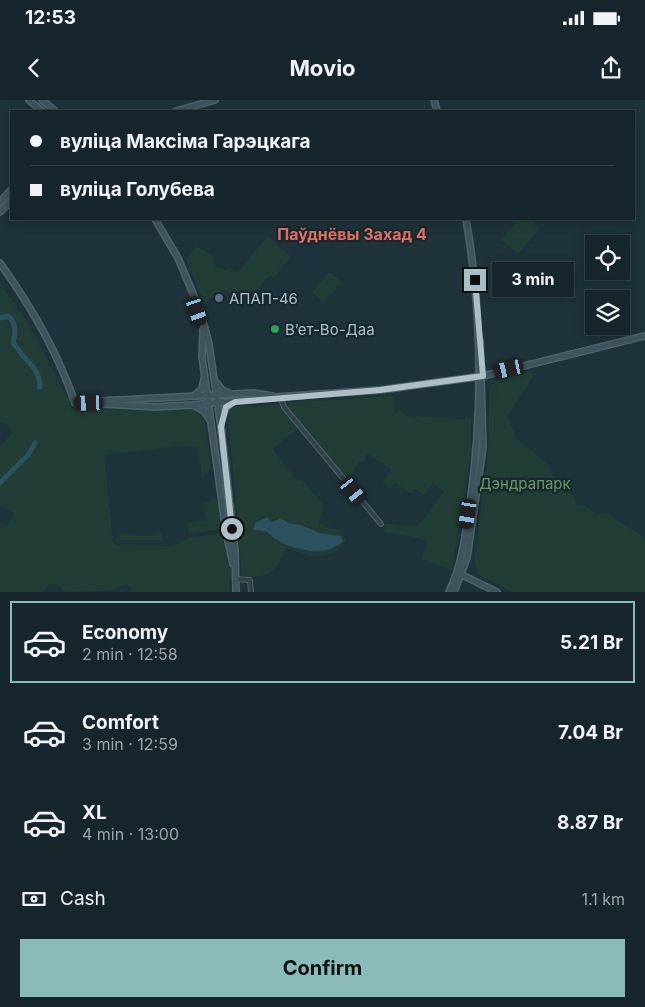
<!DOCTYPE html>
<html lang="en">
<head>
<meta charset="utf-8">
<style>
	:root { --surface:#16262c; --page:#1f2e34; --text:#f1f3f6; --muted:#9ea5a9; --line:#354348; --accent:#8bbbb9 }
	body { margin:0; font-family:Inter,sans-serif; background:var(--page); color:var(--text); height:100vh; display:flex; flex-direction:column; font-size:19px; white-space:nowrap }
	* { box-sizing:border-box; margin:0 }
	p { font-size:16px; color:var(--muted) }
	.icon { flex:none; width:28px; height:28px; fill:none; stroke:currentColor; stroke-width:2; stroke-linecap:round; stroke-linejoin:round }
	.map { position:relative; height:492px; overflow:hidden }
	.panel { display:flex; flex-direction:column; background:var(--surface); flex:1 }
	.panel>* { flex:none }
	.guide { position:absolute; left:10px; top:10px; width:625px; height:110px; border-radius:0px; box-shadow:0 2px 12px #0003,0 0 0 1px var(--line); display:grid; align-content:center; height:110px; padding:0 20px; background:var(--surface) }
	.controls { position:absolute; left:585px; top:135px; display:grid; gap:10px }
	.controls a { display:grid; place-items:center; width:45px; height:45px; border-radius:0px; background:var(--surface); box-shadow:0 2px 12px #0003,0 0 0 1px var(--line); font-size:25px }
	.end { position:absolute; width:22px; height:22px; margin:-11px; border:6px solid #acbfc7; background:#111; box-shadow:0 0 0 2px #111 }
	.from { border-radius:50% }
	.bubble { position:absolute; height:35px; border-radius:0px; background:var(--surface); box-shadow:0 2px 12px #0003,0 0 0 1px var(--line); font-size:16px; font-weight:700; line-height:35px; text-align:center }
	.car { position:absolute; width:15px; height:30px; margin:-15px -8px; border-radius:6px; box-shadow:0 0 4px 1px #0007; background:linear-gradient(#222 24%,#8ab4d8 0 40%,#222 0 76%,#8ab4d8 0 86%,#222 0) }
	.guide b { display:flex; align-items:center; gap:18px; height:48px; font-size:19px }
	.guide b+b { border-top:1px solid var(--line) }
	.guide i { width:12px; height:12px; background:var(--text) }
	ul { padding:9px 0 0; list-style:none }
	li { display:flex; align-items:center; gap:15px; height:82px; margin:0 10px 8px; padding:0 10px; border:2px solid transparent; border-radius:0px }
	li div { flex:1 }
	li b { display:block; font-size:19px }
	li em { font-style:normal; font-weight:700 }
	li.selected { border-color:var(--accent) }
	li>.icon { width:45px; height:45px; stroke-width:1.5 }
	.pay { display:flex; align-items:center; gap:12px; height:55px; padding:0 20px; font-size:19px }
	.pay p { margin-inline-start:auto }
	.primary-button { display:flex; gap:10px; margin-top:auto; padding:10px 20px }
	.primary-button a { flex:1; height:58px; border-radius:0px; background:var(--accent); color:#111; font-size:20px; font-weight:700; line-height:58px; text-align:center }
	.status { display:flex; justify-content:space-between; align-items:center; height:35px; padding:0 25px; background:var(--surface); direction:ltr }
	.status svg { height:14px; fill:currentColor }
	header { display:flex; justify-content:space-between; align-items:center; height:65px; padding:0 20px; background:var(--surface); font-size:22px; font-weight:700 }
	.map>svg:first-child { display:block }
	.green { fill:#213d36; fill-rule:evenodd }
	.water { fill:#2c525f }
	.lines { fill:none; stroke-linecap:round; stroke-linejoin:round }
	.river { stroke:#2c525f; stroke-width:5 }
	.street-casing { stroke:#4f6268; stroke-width:6 }
	.secondary-casing { stroke:#4f6268; stroke-width:8 }
	.street { stroke:#32444a; stroke-width:4 }
	.secondary { stroke:#3f555e; stroke-width:5 }
	.route { stroke:#acbfc7; stroke-width:6 }
	.service-dot { fill:#5c6f8a; stroke:#17292e; stroke-width:2 }
	.leisure-dot { fill:#2e9e5b; stroke:#17292e; stroke-width:2 }
	.labels { text-anchor:middle; dominant-baseline:central; stroke-width:4.5; stroke-linejoin:round; paint-order:stroke }
	.poi-label { font-size:15px; fill:#acbfc7; stroke:#17292e; text-anchor:start }
	.park-label { font-size:15px; fill:#679a61; stroke:#17292e }
	.neighbourhood-label { font-size:16px; font-weight:bold; fill:#e26d61; stroke:#17292e }
</style>
</head>
<body>
<div class="status"><b>12:53</b><svg viewBox="0 0 49 12"><path d="M0 12V9h3v3zM5 12V6h3v6zM10 12V3h3v9zM15 12V0h3v12zM26 1h20v11H26zM47 4h2v5h-2z"/></svg></div>
<header><svg class="icon" aria-label="back" viewBox="0 0 24 24"><path d="M15 5l-7 7 7 7"/></svg>Movio<svg class="icon" aria-label="share" viewBox="0 0 24 24"><path d="M12 15V3M7 8l5-5 5 5M5 13v7h14v-7"/></svg></header>
<div class="map">
<svg width="645" height="492" viewBox="0 0 645 492">
	<rect width="100%" height="100%" fill="#1e333a"/>
	<g class="green">
		<path d="M519 119H529L540 129 518 154 501 140Z"/>
		<path d="M268 136 291 157 274 178 270 175 255 193 252 190 241 203 224 189 219 194 216 192 205 205 186 159 197 146 213 156 215 166 224 170 230 167 237 173Z"/>
		<path d="M329 172 342 182 324 203 312 192Z"/>
		<path d="M0 183 27 221 69 301 76 308 102 305 143 311 193 308 199 310 205 321 211 369 202 378 198 348 179 346 104 355 113 442 116 445 169 446 183 442 191 437 220 434 226 446 232 475 229 478 230 492H131V487L127 484 110 491 64 492 58 485 49 484 44 492H0V422L7 426 14 413 1 406 0 408V346L12 333 9 325 0 323Z"/>
		<path d="M531 270 533 277 507 316 517 339 546 362 555 380 561 384 560 387 575 397 577 406 584 405 596 414H608L641 435 645 440V492H512L478 474 474 461 488 353 489 289 493 283 499 296 494 281Z"/>
		<path d="M393 296 396 306 393 310 396 315 399 310 408 316 464 319 466 317 471 319V353L452 470 421 459 428 442C414 435 399 436 384 432L385 424C396 423 404 427 416 427L426 417 444 391 433 383 424 395 415 389 411 394 395 383 390 389 382 383 391 370 368 353 363 363 360 361 347 380 283 303Z"/>
		<path d="M278 304 297 328 273 349 297 381 302 380 323 404 319 424 340 431 346 440C332 464 308 456 286 448 275 473 270 478 242 477L228 312 234 307ZM267 417 272 422 282 419 288 423 306 426 319 433 341 436 343 439 335 448 311 451 298 449 264 431H255L257 422Z"/>
		<path d="M212 399 216 400 219 403 221 429 189 433 187 423 207 421 204 404Z"/>
		<path d="M161 432 164 441 162 442 160 440H121L118 443 115 440 118 435C131 434 150 439 161 432Z"/>
	</g>
	<path class="water" d="M267 417 272 422 281 418 288 423 302 425 319 433 341 436 343 441C327 458 296 451 277 440 273 438 269 432 264 431 261 430 256 431 253 430L255 423Z"/>
	<g class="lines">
		<g class="river">
			<path d="M0 218 8 216C16 222 16 234 13 243 18 247 19 252 23 256 32 265 40 273 40 287"/>
			<path d="M0 383 28 355 35 343"/>
		</g>
		<g class="street-casing">
			<g id="street">
				<path d="M280 296 284 307 381 424"/>
				<path d="M235 479 250 480 251 492"/>
			</g>
		</g>
		<g class="secondary-casing">
			<g id="secondary">
				<path d="M29 0 42 11"/>
				<path d="M42 0 55 11"/>
				<path d="M434 0 437 11"/>
				<path d="M176 11 215 0"/>
				<path d="M0 102 11 90"/>
				<path d="M0 112 11 101"/>
				<path d="M155 119 178 158 200 210 209 244 221 327 235 451 236 492"/>
				<path d="M0 163C31 206 58 253 75 303"/>
				<path d="M203 230 202 257 226 432 233 464"/>
				<path d="M217 283 222 290 231 294"/>
				<path d="M194 296 202 289 204 279"/>
				<path d="M100 301 254 293 273 296"/>
				<path d="M75 303 81 307 105 304 154 307 192 305 276 297 380 290 483 276 645 236"/>
				<path d="M195 306 204 311 210 320"/>
				<path d="M222 319 225 309 231 303"/>
				<path d="M460 474 497 492"/>
				<path d="M449 492C463 462 465 436 470 404 483 310 482 212 466 119"/>
				<path d="M454 492 467 458 483 347 480 241"/>
			</g>
		</g>
		<use href="#street" class="street"/>
		<use href="#secondary" class="secondary"/>
	</g>
	<g class="lines">
		<path class="route" d="M232 429 221 327 226 307 235 302 380 290 483 276 475 180"/>
	</g>
	<circle class="service-dot" cx="219" cy="198" r="5"/>
	<circle class="leisure-dot" cx="275" cy="229" r="5"/>
	<g class="labels">
		<g class="poi-label">
			<text x="229" y="198">АПАП-46</text>
			<text x="285" y="229">Вʼет-Во-Даа</text>
		</g>
		<g class="park-label">
			<text x="525" y="383">Дэндрапарк</text>
		</g>
		<g class="neighbourhood-label">
			<text x="352" y="134">Паўднёвы Захад 4</text>
		</g>
	</g>
</svg>
<div class="controls">
<a><svg class="icon" aria-label="locate" viewBox="0 0 24 24"><circle cx="12" cy="12" r="6"/><path d="M12 2v4M12 18v4M2 12h4M18 12h4"/></svg></a>
<a><svg class="icon" aria-label="layers" viewBox="0 0 24 24"><path d="M12 4l9 5-9 5-9-5zM3 14l9 5 9-5"/></svg></a>
</div>
<i class="end from" style="left:232px;top:429px"></i>
<i class="end" style="left:475px;top:180px"></i>
<div class="bubble" style="left:492px;top:162px;width:82px">3 min</div>
<i class="car" style="left:197px;top:211px;rotate:161deg"></i>
<i class="car" style="left:509px;top:269px;rotate:257deg"></i>
<i class="car" style="left:89px;top:303px;rotate:268deg"></i>
<i class="car" style="left:353px;top:391px;rotate:141deg"></i>
<i class="car" style="left:468px;top:414px;rotate:189deg"></i>
<div class="guide">
<b><i class="from"></i>вуліца Максіма Гарэцкага</b>
<b><i></i>вуліца Голубева</b>
</div>
</div>
<section class="panel">
<ul>
<li class="selected"><svg class="icon" aria-label="car" viewBox="0 0 24 24"><path d="M5 17H2v-5l4-1 3-4h7l3 4 3 1v5h-3M9 17h6M6 11h13"/><circle cx="7" cy="17" r="2"/><circle cx="17" cy="17" r="2"/></svg><div><b>Economy</b><p>2 min · 12:58</p></div><em>5.21 Br</em></li>
<li><svg class="icon" aria-label="car" viewBox="0 0 24 24"><path d="M5 17H2v-5l4-1 3-4h7l3 4 3 1v5h-3M9 17h6M6 11h13"/><circle cx="7" cy="17" r="2"/><circle cx="17" cy="17" r="2"/></svg><div><b>Comfort</b><p>3 min · 12:59</p></div><em>7.04 Br</em></li>
<li><svg class="icon" aria-label="car" viewBox="0 0 24 24"><path d="M5 17H2v-5l4-1 3-4h7l3 4 3 1v5h-3M9 17h6M6 11h13"/><circle cx="7" cy="17" r="2"/><circle cx="17" cy="17" r="2"/></svg><div><b>XL</b><p>4 min · 13:00</p></div><em>8.87 Br</em></li>
</ul>
<div class="pay"><svg class="icon" aria-label="cash" viewBox="0 0 24 24"><path d="M3 7h18v10H3z"/><circle cx="12" cy="12" r="2"/></svg>Cash<p>1.1 km</p></div>
<div class="primary-button"><a>Confirm</a></div>
</section>
</body>
</html>
